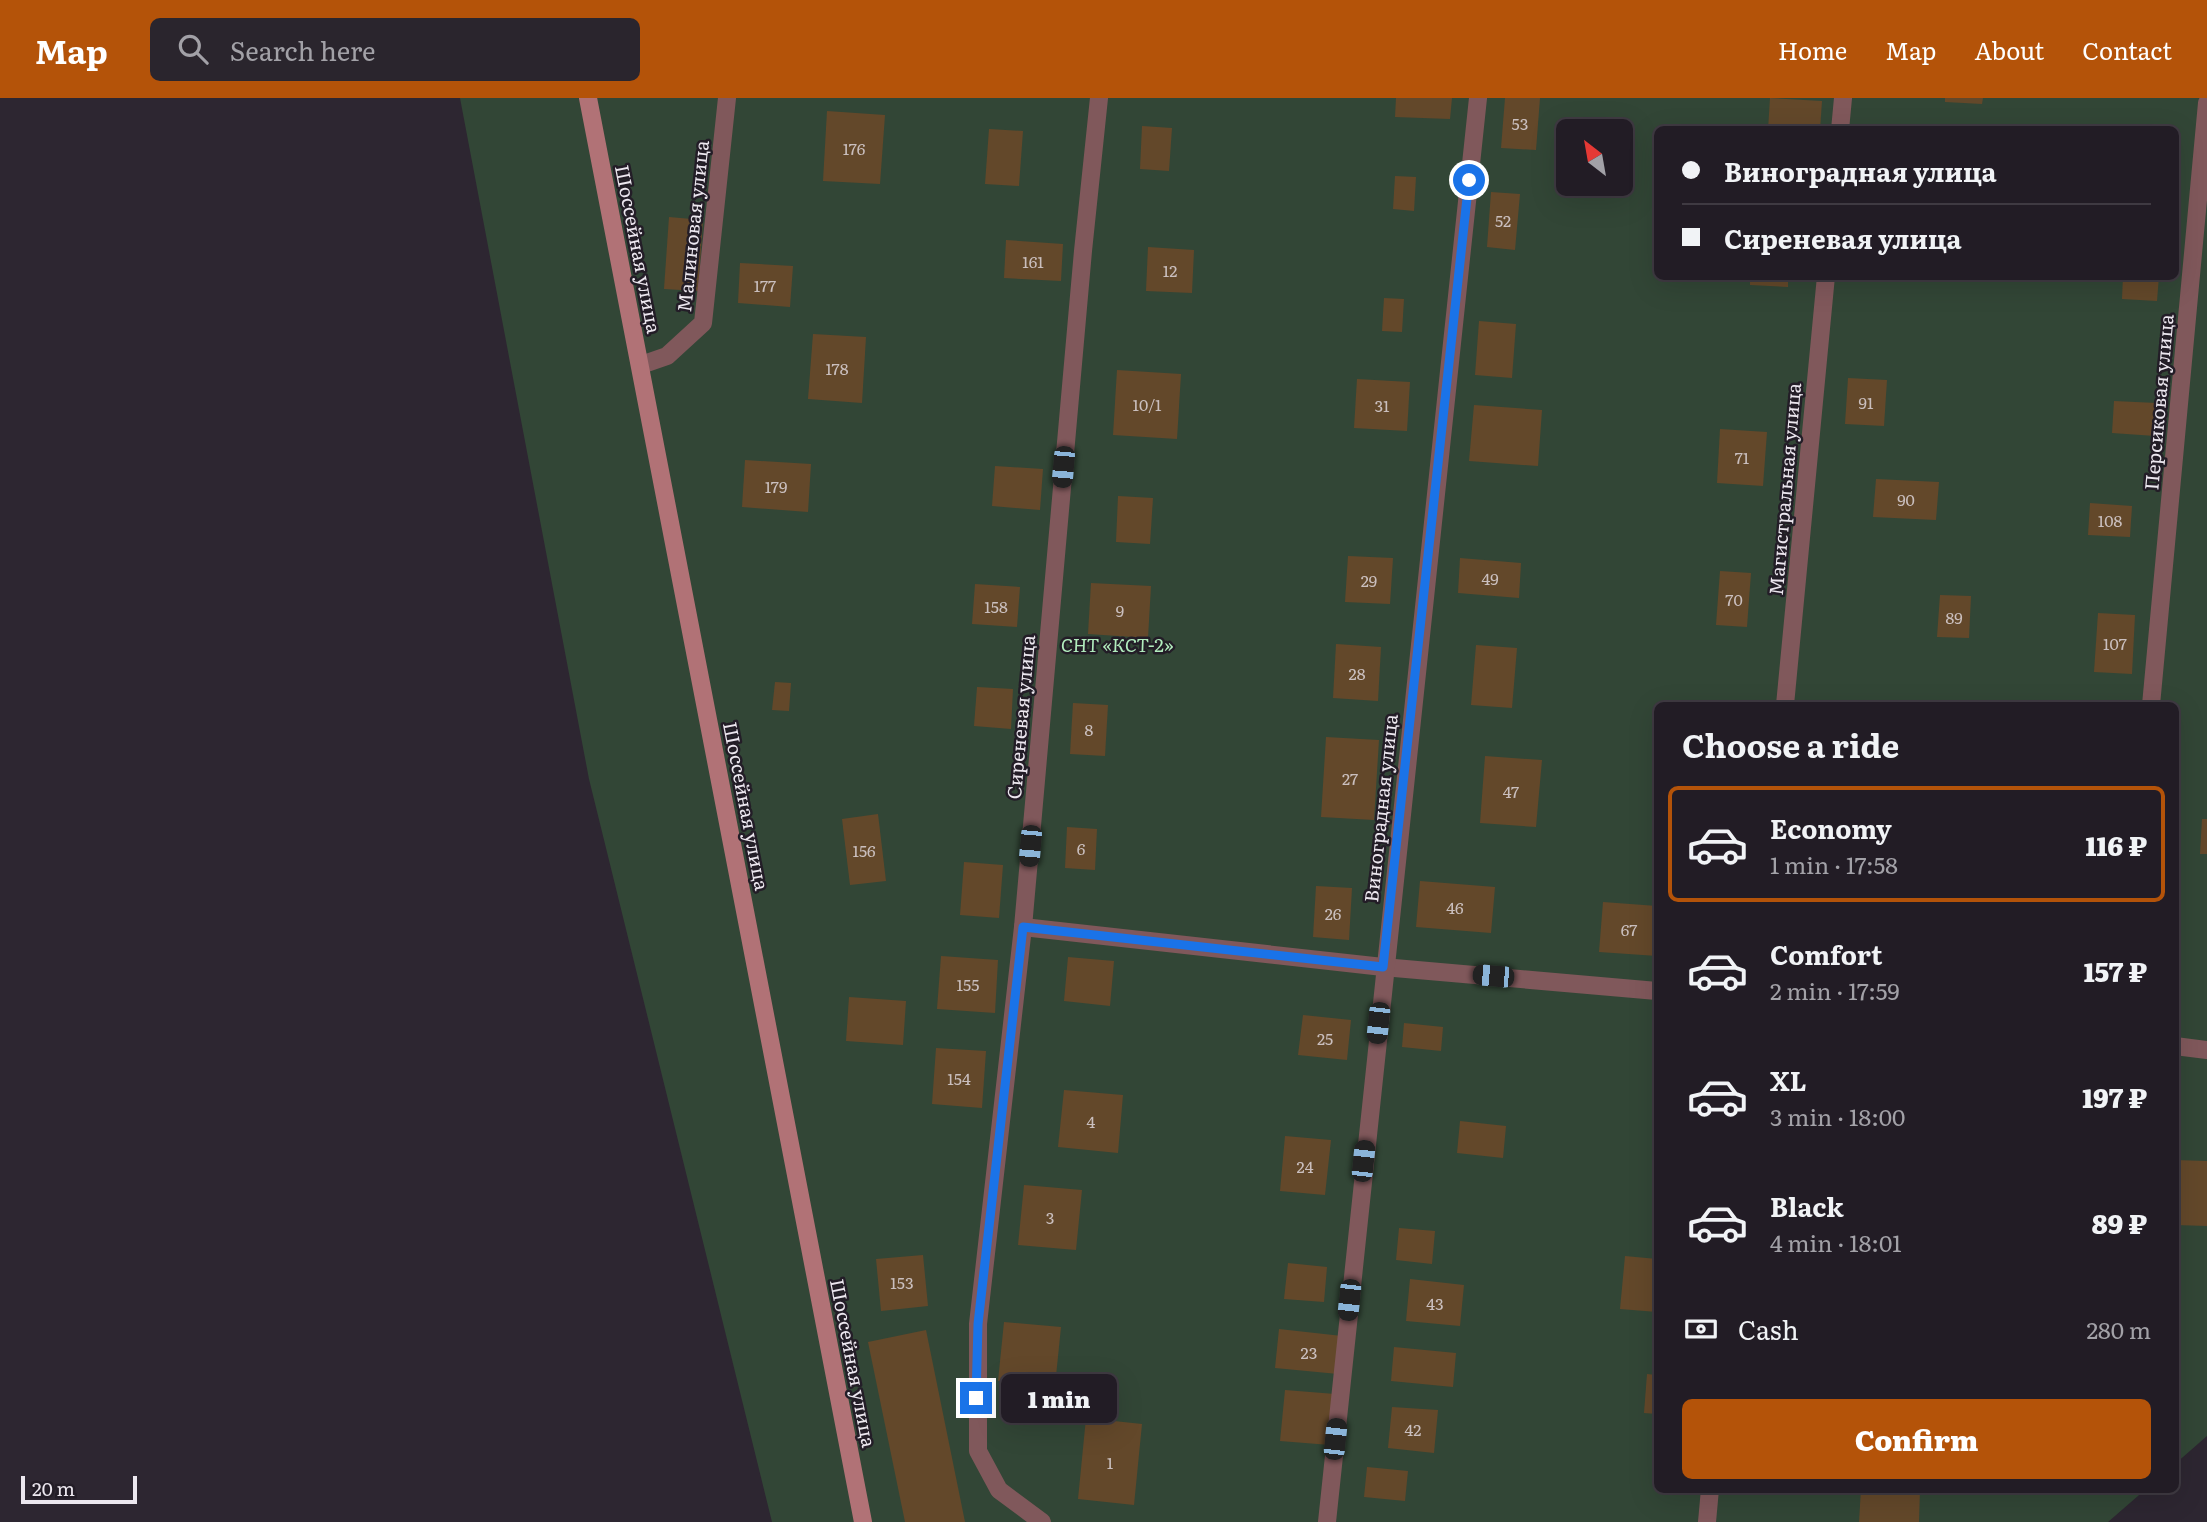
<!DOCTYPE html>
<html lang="en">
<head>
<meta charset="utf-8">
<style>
	:root { --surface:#221c25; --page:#2a252d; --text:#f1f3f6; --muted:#a2a1a7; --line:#3f3a42; --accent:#b45309 }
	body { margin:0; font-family:Literata,serif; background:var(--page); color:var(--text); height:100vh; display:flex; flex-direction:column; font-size:26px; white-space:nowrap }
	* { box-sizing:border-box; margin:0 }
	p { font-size:23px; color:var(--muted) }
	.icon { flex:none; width:38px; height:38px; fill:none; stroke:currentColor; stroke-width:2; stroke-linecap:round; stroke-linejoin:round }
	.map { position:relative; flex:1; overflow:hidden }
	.details { position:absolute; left:1654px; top:604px; width:525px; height:791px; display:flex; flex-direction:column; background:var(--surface); border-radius:10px; box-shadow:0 7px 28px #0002,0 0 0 2px var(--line) }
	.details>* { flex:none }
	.banner { position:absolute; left:1654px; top:28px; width:525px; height:154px; border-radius:10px; box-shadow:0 7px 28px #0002,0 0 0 2px var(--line); display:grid; align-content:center; height:154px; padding:0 28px; background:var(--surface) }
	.needle { width:46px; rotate:329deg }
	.controls { position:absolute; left:1556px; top:21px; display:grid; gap:14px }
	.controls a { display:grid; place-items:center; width:77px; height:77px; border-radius:10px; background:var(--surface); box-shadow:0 7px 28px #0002,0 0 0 2px var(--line); font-size:35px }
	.scale { position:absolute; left:21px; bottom:18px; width:116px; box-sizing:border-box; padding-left:7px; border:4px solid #ece7ef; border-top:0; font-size:19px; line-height:24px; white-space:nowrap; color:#ece7ef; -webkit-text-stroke:5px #231d27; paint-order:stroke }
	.end { position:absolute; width:32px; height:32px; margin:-16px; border:9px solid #1a73e8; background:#fff; box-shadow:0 0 0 4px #fff }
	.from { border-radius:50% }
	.bubble { position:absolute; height:49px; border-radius:10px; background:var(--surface); box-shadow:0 7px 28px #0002,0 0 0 2px var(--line); font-size:23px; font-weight:800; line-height:49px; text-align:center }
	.car { position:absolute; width:21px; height:42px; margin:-21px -10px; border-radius:9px; box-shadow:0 0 5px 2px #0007; background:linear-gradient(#222 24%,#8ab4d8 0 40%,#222 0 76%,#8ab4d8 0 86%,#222 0) }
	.banner b { display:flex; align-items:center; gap:24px; height:66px; font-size:26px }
	.banner b+b { border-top:2px solid var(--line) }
	.banner i { width:18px; height:18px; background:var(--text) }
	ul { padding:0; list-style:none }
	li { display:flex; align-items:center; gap:21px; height:116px; margin:0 14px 10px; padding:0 14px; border:4px solid transparent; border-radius:10px }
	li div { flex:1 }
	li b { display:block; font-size:26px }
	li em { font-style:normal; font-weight:800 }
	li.on { border-color:var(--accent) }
	li>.icon { width:63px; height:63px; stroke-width:1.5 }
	h2 { padding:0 28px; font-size:32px; line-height:84px }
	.pay { display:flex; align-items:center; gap:18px; height:77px; padding:0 28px; font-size:26px }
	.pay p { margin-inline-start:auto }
	.button { display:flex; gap:14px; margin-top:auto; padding:14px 28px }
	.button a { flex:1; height:80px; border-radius:10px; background:var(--accent); color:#fff; font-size:28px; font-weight:800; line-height:80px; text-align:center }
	header { display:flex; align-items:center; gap:42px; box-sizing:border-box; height:98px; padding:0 35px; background:var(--accent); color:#fff }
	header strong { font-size:33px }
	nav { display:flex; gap:38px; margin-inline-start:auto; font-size:24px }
	.search { width:490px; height:63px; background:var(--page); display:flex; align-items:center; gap:18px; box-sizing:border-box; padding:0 24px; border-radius:10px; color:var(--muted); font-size:26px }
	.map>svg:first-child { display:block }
	.green { fill:#324636; fill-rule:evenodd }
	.building { fill:#63482a }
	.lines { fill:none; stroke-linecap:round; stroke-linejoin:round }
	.street { stroke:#80585b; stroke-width:18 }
	.secondary { stroke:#b17276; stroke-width:18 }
	.route { stroke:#1a73e8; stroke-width:9 }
	.labels { text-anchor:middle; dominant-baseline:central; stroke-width:5; stroke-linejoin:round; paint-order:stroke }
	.number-label { font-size:16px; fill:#cabfbe }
	.street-label { font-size:19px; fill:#ece7ef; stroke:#231d27 }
	.park-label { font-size:19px; font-style:italic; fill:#b2edbe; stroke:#231d27 }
</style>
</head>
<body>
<header>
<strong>Map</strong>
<div class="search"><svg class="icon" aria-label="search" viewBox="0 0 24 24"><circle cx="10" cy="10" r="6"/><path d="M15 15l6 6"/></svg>Search here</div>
<nav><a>Home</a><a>Map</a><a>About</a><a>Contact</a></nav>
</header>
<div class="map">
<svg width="2207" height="1424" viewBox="0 0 2207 1424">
	<rect width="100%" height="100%" fill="#2d2631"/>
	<path class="green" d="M460 0H2207V1338L2175 1366V607H1657V1391H2146L2108 1424H772L589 681ZM1657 32H2175V178H1657ZM1568 33H1620V86H1568Z"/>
	<g class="building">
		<path d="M1396 0H1452L1450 21 1395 19Z"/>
		<path d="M1505 0H1540L1536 52 1501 50Z"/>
		<path d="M1770 0 1822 3 1820 32H1768Z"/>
		<path d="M1945 0H1983L1982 6 1945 4Z"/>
		<path d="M827 13 885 17 880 86 823 83Z"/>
		<path d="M1142 28 1172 30 1169 73 1140 71Z"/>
		<path d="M989 31 1023 33 1019 88 985 86Z"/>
		<path d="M1395 78 1416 79 1414 113 1393 111Z"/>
		<path d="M1491 94 1520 96 1515 152 1487 149Z"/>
		<path d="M669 119 703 122 698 193 664 191Z"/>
		<path d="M1006 142 1063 146 1061 183 1004 180Z"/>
		<path d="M1148 149 1194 152 1192 195 1146 193Z"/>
		<path d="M740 165 793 168 790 209 738 205Z"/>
		<path d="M1750 178H1788V189L1750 187Z"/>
		<path d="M2123 178H2159L2157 203 2122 201Z"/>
		<path d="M1384 200 1404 201 1402 234 1382 233Z"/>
		<path d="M1479 223 1516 226 1512 280 1475 277Z"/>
		<path d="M813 236 866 239 862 305 808 301Z"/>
		<path d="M1117 272 1181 276 1177 341 1113 337Z"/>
		<path d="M1848 280 1887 282 1884 328 1845 326Z"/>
		<path d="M1357 281 1410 284 1407 333 1354 330Z"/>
		<path d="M2114 303 2157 305 2155 338 2112 335Z"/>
		<path d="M1474 307 1542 312 1538 368 1469 363Z"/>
		<path d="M1720 331 1767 334 1763 388 1717 385Z"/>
		<path d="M745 362 811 366 808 414 742 409Z"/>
		<path d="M995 368 1043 371 1040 412 992 408Z"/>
		<path d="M1876 381 1939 384 1936 422 1873 419Z"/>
		<path d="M1118 398 1153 400 1150 446 1116 444Z"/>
		<path d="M2090 405 2132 408 2130 439 2088 437Z"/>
		<path d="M1348 458 1393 460 1390 506 1345 504Z"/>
		<path d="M1460 460 1521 465 1519 500 1458 495Z"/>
		<path d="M1720 473 1751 475 1747 529 1716 527Z"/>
		<path d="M1091 485 1151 488 1148 540 1088 536Z"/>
		<path d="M975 486 1020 489 1017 529 972 526Z"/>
		<path d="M1940 497 1971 498 1969 540 1937 539Z"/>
		<path d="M2098 515 2135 517 2132 576 2094 574Z"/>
		<path d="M1336 546 1381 549 1378 603 1333 600Z"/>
		<path d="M1476 547 1517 550 1512 610 1471 607Z"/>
		<path d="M775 584 791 585 789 613 772 612Z"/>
		<path d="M977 589 1013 591 1011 631 974 628Z"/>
		<path d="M1073 605 1108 607 1105 658 1070 656Z"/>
		<path d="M1326 639 1379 642 1374 722 1321 719Z"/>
		<path d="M1485 658 1542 662 1536 729 1480 725Z"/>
		<path d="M878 716 886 783 850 787 842 721Z"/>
		<path d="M2202 721H2207V756H2200Z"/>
		<path d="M1067 729 1097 731 1095 772 1065 770Z"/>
		<path d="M964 764 1003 767 999 820 960 817Z"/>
		<path d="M1420 783 1495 789 1491 835 1416 829Z"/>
		<path d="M1316 788 1352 790 1349 842 1313 839Z"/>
		<path d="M1603 804 1657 808V858L1599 854Z"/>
		<path d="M941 858 998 862 995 915 937 911Z"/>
		<path d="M1068 859 1114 863 1110 908 1064 903Z"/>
		<path d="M849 899 906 903 903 947 846 943Z"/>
		<path d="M1303 917 1351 922 1347 962 1298 957Z"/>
		<path d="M1404 925 1443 929 1441 953 1402 949Z"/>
		<path d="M936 950 986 953 982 1010 932 1006Z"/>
		<path d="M1064 992 1123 997 1118 1055 1058 1049Z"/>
		<path d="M1460 1023 1506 1028 1503 1060 1457 1055Z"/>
		<path d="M1285 1038 1331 1042 1325 1097 1280 1093Z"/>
		<path d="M2175 1062 2207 1063V1128L2175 1127Z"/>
		<path d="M1024 1087 1082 1092 1076 1152 1018 1147Z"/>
		<path d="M1399 1130 1435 1133 1432 1166 1396 1162Z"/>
		<path d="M923 1157 928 1208 881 1213 876 1161Z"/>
		<path d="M1625 1158 1657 1161V1214L1620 1211Z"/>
		<path d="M1288 1165 1327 1169 1324 1204 1284 1201Z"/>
		<path d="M1410 1181 1464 1187 1460 1228 1406 1223Z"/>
		<path d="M1004 1224 1061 1229 1055 1288 998 1283Z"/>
		<path d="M1279 1231 1342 1238 1338 1276 1275 1270Z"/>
		<path d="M926 1232 965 1424H905L868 1244Z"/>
		<path d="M1394 1249 1456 1255 1453 1289 1391 1283Z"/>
		<path d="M1647 1276 1657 1277V1316L1644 1315Z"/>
		<path d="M1285 1292 1335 1296 1330 1347 1280 1343Z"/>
		<path d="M1392 1309 1438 1312 1434 1355 1388 1350Z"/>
		<path d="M1086 1320 1142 1326 1134 1407 1078 1401Z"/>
		<path d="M1367 1369 1408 1373 1405 1403 1364 1399Z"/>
		<path d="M1861 1391H1920L1919 1424H1859Z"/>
	</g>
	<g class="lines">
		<g class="street">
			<path d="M1840 32 1843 0"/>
			<path d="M641 267 667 258 703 225 727 0"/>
			<path d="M1785 607 1826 178"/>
			<path d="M2151 607 2207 5"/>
			<path d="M1023 829 1383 869 1657 893"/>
			<path d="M2175 948 2207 952"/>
			<path d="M1042 1424 999 1392 978 1353V1226L1023 829 1083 153 1099 0"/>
			<path d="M1327 1424 1478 0"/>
			<path d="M1707 1424 1710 1391"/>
		</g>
		<path class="secondary" d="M588 0 863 1424"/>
	</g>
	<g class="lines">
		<path class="route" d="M976 1300 978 1226 1023 829 1383 869 1469 82"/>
	</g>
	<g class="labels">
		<g class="number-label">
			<text x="1520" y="25">53</text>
			<text x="854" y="50">176</text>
			<text x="1503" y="122">52</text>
			<text x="1033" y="163">161</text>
			<text x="1170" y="172">12</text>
			<text x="765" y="187">177</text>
			<text x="837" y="270">178</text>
			<text x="1866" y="304">91</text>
			<text x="1147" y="306">10/1</text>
			<text x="1382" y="307">31</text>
			<text x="1742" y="359">71</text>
			<text x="776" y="388">179</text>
			<text x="1906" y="401">90</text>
			<text x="2110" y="422">108</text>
			<text x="1490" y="480">49</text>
			<text x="1369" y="482">29</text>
			<text x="1734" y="501">70</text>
			<text x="996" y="508">158</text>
			<text x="1120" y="512">9</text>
			<text x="1954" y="519">89</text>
			<text x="2115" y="545">107</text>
			<text x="1357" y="575">28</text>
			<text x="1089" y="631">8</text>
			<text x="1350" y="680">27</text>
			<text x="1511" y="693">47</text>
			<text x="1081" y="750">6</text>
			<text x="864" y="752">156</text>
			<text x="1455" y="809">46</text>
			<text x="1333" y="815">26</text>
			<text x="1629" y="831">67</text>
			<text x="968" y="886">155</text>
			<text x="1325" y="940">25</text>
			<text x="959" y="980">154</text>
			<text x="1091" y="1023">4</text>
			<text x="1305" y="1068">24</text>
			<text x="1050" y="1119">3</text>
			<text x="902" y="1184">153</text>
			<text x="1435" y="1205">43</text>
			<text x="1309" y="1254">23</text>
			<text x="1413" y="1331">42</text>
			<text x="1110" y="1364">1</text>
		</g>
		<g class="street-label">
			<text transform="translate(692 128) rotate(-84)">Малиновая улица</text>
			<text transform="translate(639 151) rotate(79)">Шоссейная улица</text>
			<text transform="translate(2158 304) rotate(-85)">Персиковая улица</text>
			<text transform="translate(1784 391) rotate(-85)">Магистральная улица</text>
			<text transform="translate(1020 619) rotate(-85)">Сиреневая улица</text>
			<text transform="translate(747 708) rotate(79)">Шоссейная улица</text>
			<text transform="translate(1380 710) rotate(-84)">Виноградная улица</text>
			<text transform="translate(854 1265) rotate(79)">Шоссейная улица</text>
		</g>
		<g class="park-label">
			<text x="1117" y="546">СНТ «КСТ-2»</text>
		</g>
	</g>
</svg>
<div class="controls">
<a><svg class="needle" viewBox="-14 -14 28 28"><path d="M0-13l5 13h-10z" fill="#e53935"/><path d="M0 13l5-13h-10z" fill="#a2a1a7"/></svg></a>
</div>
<div class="scale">20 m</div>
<i class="end from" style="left:1469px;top:82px"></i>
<i class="end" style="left:976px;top:1300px"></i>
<div class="bubble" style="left:1001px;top:1276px;width:116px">1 min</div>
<i class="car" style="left:1063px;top:369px;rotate:185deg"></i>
<i class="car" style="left:1030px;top:748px;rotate:185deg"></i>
<i class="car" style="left:1493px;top:878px;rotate:275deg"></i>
<i class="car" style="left:1378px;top:925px;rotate:186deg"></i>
<i class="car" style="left:1363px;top:1063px;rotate:6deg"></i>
<i class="car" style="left:1349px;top:1202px;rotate:186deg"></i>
<i class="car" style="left:1335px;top:1341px;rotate:6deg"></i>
<div class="banner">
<b><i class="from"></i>Виноградная улица</b>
<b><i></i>Сиреневая улица</b>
</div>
<section class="details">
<h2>Choose a ride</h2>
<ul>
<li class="on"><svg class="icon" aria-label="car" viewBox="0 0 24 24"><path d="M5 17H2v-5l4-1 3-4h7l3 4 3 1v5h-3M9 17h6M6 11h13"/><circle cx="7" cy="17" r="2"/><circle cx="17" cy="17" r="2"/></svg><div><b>Economy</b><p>1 min · 17:58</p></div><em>116 ₽</em></li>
<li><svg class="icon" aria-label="car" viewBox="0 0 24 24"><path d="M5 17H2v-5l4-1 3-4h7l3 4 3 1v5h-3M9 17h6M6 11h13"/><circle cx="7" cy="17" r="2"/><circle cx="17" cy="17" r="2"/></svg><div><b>Comfort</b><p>2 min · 17:59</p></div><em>157 ₽</em></li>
<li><svg class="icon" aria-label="car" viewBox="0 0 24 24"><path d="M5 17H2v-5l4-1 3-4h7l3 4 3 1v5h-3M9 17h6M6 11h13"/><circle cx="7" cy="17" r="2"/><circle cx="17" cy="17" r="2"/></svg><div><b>XL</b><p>3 min · 18:00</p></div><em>197 ₽</em></li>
<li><svg class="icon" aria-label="car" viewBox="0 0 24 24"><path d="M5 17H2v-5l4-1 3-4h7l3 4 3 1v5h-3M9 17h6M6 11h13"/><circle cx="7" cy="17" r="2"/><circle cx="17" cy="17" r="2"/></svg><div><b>Black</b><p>4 min · 18:01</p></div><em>89 ₽</em></li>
</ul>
<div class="pay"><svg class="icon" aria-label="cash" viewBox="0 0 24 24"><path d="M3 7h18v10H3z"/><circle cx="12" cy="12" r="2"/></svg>Cash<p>280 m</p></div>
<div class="button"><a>Confirm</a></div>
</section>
</div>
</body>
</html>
